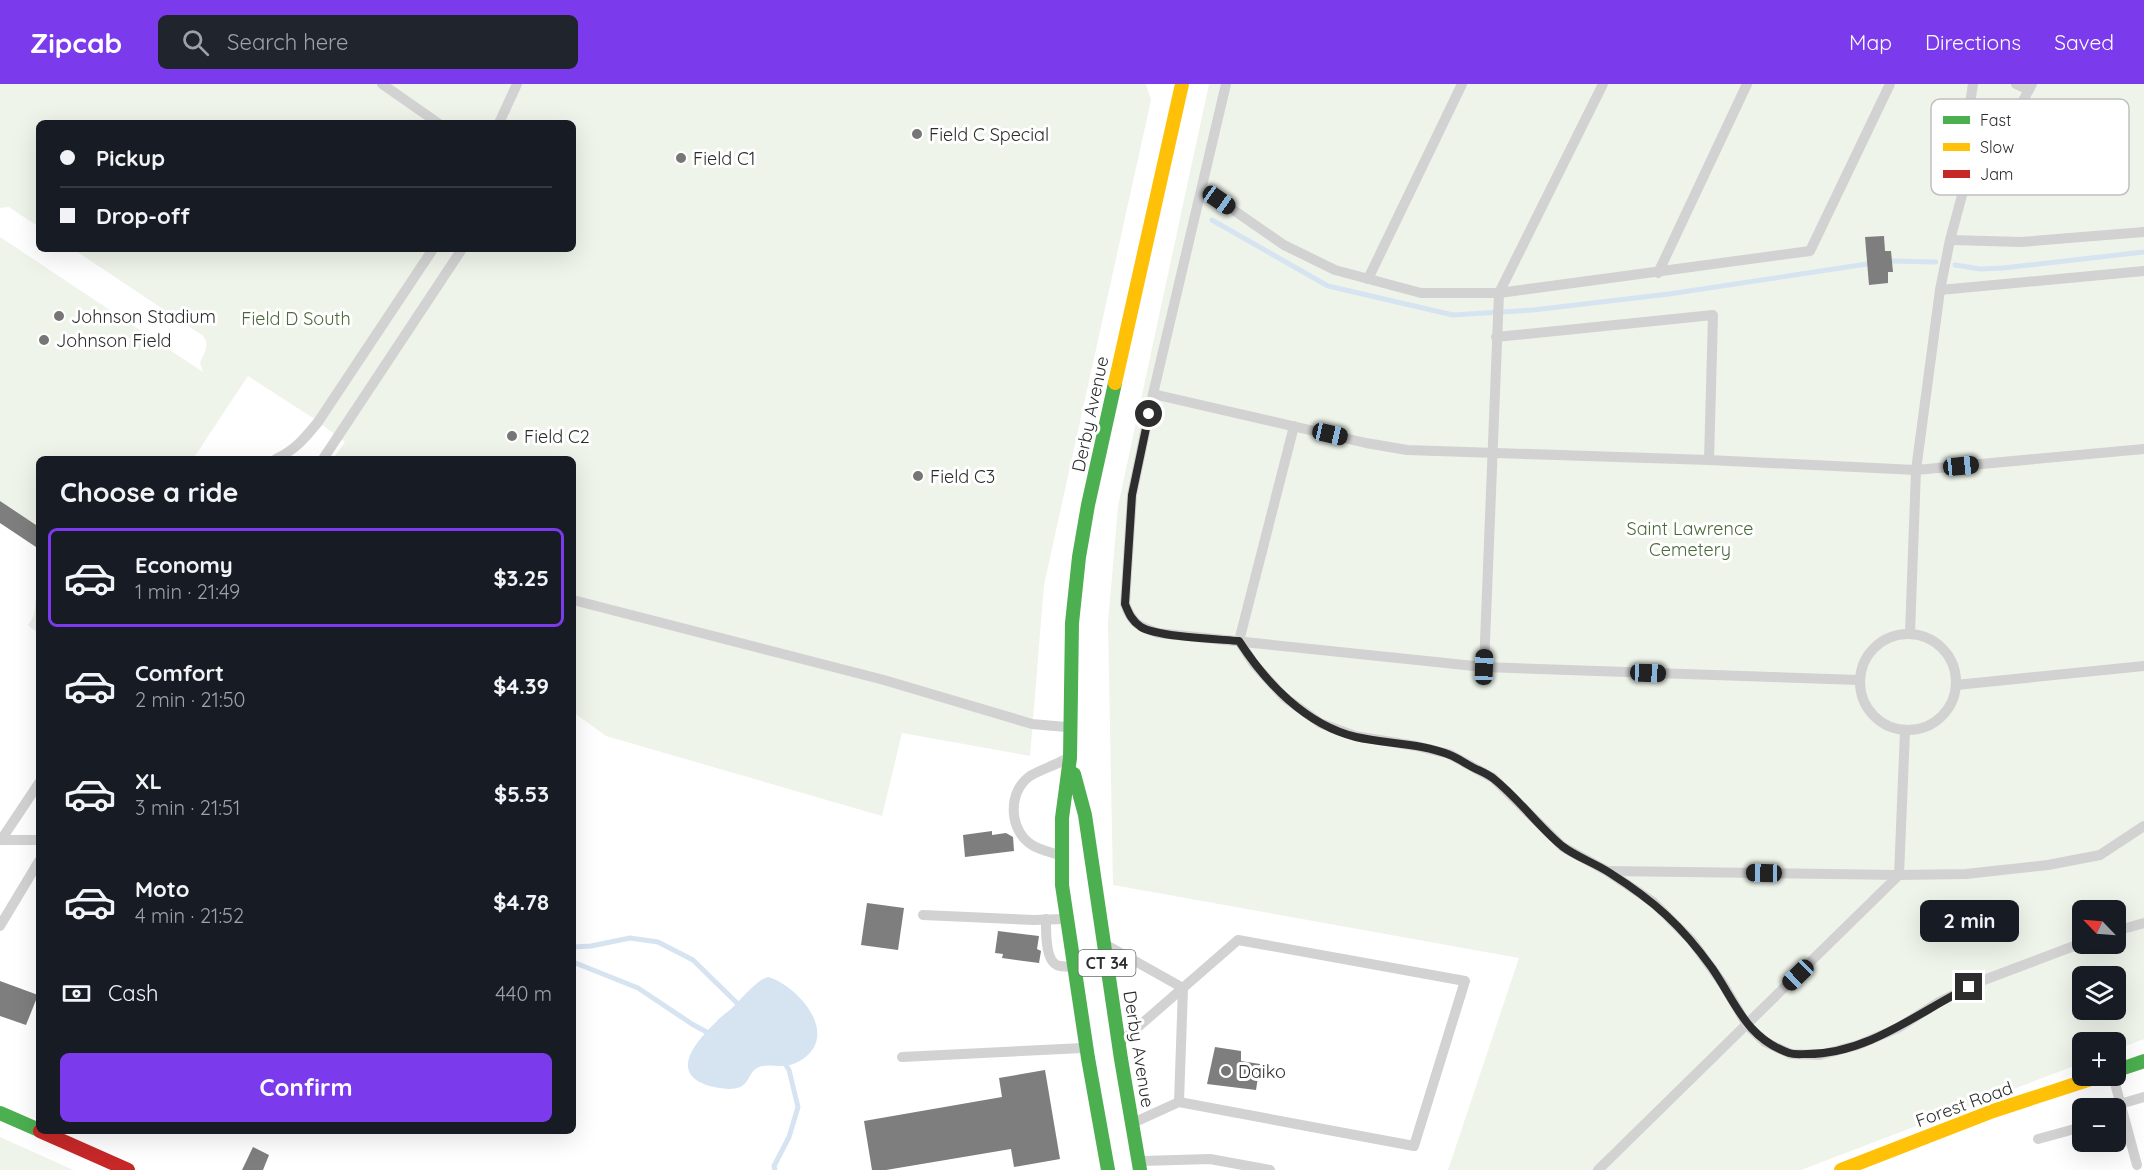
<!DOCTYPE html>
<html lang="en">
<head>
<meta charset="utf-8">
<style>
	:root { --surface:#171b24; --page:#20242c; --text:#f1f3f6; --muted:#9ea1a6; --line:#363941; --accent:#7c3aed }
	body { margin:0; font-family:Quicksand,sans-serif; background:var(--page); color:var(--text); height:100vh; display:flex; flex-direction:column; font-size:22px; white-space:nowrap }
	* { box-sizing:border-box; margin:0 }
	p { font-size:20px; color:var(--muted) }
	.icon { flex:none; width:33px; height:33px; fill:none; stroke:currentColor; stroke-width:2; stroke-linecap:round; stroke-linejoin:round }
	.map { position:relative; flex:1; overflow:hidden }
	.sheet { position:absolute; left:36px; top:372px; width:540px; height:678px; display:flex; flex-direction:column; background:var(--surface); border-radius:9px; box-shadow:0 6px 24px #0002 }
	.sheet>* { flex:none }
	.guide { position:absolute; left:36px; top:36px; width:540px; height:132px; border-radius:9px; box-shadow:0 6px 24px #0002; display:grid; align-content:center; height:132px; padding:0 24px; background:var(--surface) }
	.needle { width:39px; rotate:295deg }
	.controls { position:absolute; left:2072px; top:816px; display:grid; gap:12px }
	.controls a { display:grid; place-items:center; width:54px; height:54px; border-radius:9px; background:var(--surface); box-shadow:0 6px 24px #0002; font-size:30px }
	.end { position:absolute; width:27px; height:27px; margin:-14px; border:8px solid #2d2d2d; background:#fff; box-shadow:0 0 0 3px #fff }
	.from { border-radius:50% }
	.bubble { position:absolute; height:42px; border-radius:9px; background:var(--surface); box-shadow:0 6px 24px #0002; font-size:20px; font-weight:800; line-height:42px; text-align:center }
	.car { position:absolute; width:18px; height:36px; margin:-18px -9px; border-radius:8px; box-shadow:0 0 4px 2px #0007; background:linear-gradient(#222 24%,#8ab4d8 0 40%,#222 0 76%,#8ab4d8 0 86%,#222 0) }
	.guide b { display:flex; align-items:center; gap:21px; height:57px; font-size:22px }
	.guide b+b { border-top:2px solid var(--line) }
	.guide i { width:15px; height:15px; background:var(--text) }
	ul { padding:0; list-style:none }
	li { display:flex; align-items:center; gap:18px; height:99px; margin:0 12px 9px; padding:0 12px; border:3px solid transparent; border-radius:9px }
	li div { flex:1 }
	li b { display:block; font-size:22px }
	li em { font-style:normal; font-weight:800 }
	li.on { border-color:var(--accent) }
	li>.icon { width:54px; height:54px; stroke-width:1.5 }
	h2 { padding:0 24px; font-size:27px; line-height:72px }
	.pay { display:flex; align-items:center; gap:15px; height:66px; padding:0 24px; font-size:22px }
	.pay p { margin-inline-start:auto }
	.cta { display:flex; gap:12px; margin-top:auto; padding:12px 24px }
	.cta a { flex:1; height:69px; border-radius:9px; background:var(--accent); color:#fff; font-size:24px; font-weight:800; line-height:69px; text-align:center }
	header { display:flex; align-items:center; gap:36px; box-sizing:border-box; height:84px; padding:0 30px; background:var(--accent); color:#fff }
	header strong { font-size:28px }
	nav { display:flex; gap:33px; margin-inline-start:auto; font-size:21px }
	.search { width:420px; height:54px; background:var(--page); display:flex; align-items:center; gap:15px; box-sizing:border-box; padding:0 21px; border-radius:9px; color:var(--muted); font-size:22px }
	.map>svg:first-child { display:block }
	.green { fill:#eef4ea; fill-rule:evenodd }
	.water { fill:#d6e4f2 }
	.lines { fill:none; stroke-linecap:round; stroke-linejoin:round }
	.stream { stroke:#d6e4f2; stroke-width:5 }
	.building { fill:#7e7e7e }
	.lane { stroke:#d2d2d2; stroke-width:10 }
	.fast { stroke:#4caf50; stroke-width:14 }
	.slow { stroke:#ffc107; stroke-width:14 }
	.jam { stroke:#c62828; stroke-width:14 }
	.route { stroke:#2d2d2d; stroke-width:8 }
	.poi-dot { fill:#767676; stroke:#fff; stroke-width:2 }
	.labels { text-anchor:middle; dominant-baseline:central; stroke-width:6; stroke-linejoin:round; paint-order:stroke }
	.shield { fill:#fff; stroke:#6c6c6c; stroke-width:1.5 }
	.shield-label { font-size:16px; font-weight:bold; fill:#2d2d2d }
	.poi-label { font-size:18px; fill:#2d2d2d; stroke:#fff; text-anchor:start }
	.park-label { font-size:18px; fill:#4a6a39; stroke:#fff }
	.street-label { font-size:18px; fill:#2d2d2d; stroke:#fff }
	.key { fill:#fff; stroke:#c0c0c0; stroke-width:1.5 }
	.key-label { font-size:16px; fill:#2d2d2d }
</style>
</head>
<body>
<header>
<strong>Zipcab</strong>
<div class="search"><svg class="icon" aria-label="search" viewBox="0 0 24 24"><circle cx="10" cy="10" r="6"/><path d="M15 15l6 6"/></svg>Search here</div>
<nav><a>Map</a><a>Directions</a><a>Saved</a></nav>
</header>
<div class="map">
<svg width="2144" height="1086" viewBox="0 0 2144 1086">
	<rect width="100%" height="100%" fill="#fff"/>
	<g class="green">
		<path d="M0 0H1146L1151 16 1044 501 1030 672 902 649 882 732 606 652 573 628V375H333L345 358 313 334 248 292 193 375H39V462L0 439V153L203 288 200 279C204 268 211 261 202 251L73 165H573V39H39V143L9 123 0 124Z"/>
		<path d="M1209 0H2144V955L2115 966V958H2082V979L1801 1086H1448L1519 874 1113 801 1108 539 1118 422ZM2082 826H2115V860H2082ZM2082 892H2115V926H2082Z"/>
		<path d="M39 505V541L35 547 28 541C40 525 31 522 39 505Z"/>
		<path d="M0 1053 69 1084 74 1086H0Z"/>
	</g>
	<path class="water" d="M768 893C797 901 840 949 803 975 783 988 774 978 759 983 752 986 751 991 747 997 740 1008 725 1005 714 1003 666 992 695 958 717 937 722 931 729 928 734 922 743 913 757 896 768 893Z"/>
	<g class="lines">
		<g class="stream">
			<path d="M1212 136 1328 202 1453 231 1533 226 1669 210 1867 180"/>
			<path d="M1892 177 1936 178"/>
			<path d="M1955 181 1980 185 2003 184 2144 168"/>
			<path d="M573 863 591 862 630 854 658 858 693 876 742 924"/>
			<path d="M573 878 638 904 692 940 712 951"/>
			<path d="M775 1086 774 1082 789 1053 798 1023 789 986 784 978"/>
		</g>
	</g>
	<g class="building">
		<path d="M1884 152 1885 167H1891L1893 188H1888V199L1869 201 1865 153Z"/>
		<path d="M0 417 39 443V465L0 439Z"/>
		<path d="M992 747V751L1006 749 1013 753 1014 767 965 773 963 751Z"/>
		<path d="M867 819 904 824 898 866 861 861Z"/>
		<path d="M998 847 1039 852 1037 865 1041 867 1039 879 1002 874 1003 870 995 869Z"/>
		<path d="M0 897 38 911 26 941 0 932Z"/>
		<path d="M1215 963 1241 967V977L1260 980 1256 1006 1207 1000Z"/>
		<path d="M1045 986 1060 1075 1014 1083 1011 1065 886 1086H872L864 1037 1002 1013 999 994Z"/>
		<path d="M253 1063 269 1071 263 1086H242Z"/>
	</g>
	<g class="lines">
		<g class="lane">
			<path d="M382 0 438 39"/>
			<path d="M1226 0 1153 310 1132 411 1125 520C1132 540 1140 543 1158 549L1484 583 1859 596"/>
			<path d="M2016 0 2029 6"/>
			<path d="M499 39 517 0"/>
			<path d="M1972 74 1968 33 1973 0"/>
			<path d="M1203 105 1284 161 1335 186 1421 209H1499L1810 167 1890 0"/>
			<path d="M1950 156 2021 158 2144 148"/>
			<path d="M1658 189 1747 0"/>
			<path d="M1368 195 1462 0"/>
			<path d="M1940 206 2144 187"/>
			<path d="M1496 253 1713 231 1709 376"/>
			<path d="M1153 310 1366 359 1407 366 1709 376 1916 386 2144 365"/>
			<path d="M1294 342 1239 557 1254 580 1284 613 1320 639 1355 652 1416 662 1449 670 1493 694 1563 763 1607 787 1653 818 1692 857 1723 900 1747 941 1765 958 1791 970 1820 971 1858 961 1898 944 1939 918 1984 896 2082 859"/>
			<path d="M276 375C295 366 305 354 318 338L433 165"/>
			<path d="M323 375 462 165"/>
			<path d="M573 516 884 596 1032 640 1066 643"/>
			<circle cx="1908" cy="598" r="48"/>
			<path d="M1910 550 1916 386 1940 206 1950 156 1972 74 2016 30 2032 0"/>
			<path d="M1484 583 1499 209 1603 0"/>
			<path d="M1956 601 2144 582"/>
			<path d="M0 756H39"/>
			<path d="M1 756 39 699"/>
			<path d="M1059 771C1050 768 1040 766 1032 761 1009 747 1007 708 1030 692 1040 686 1053 682 1064 676"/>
			<path d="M1607 787 1899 791 1966 790 2048 781 2100 771 2144 742"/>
			<path d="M923 831 1034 836 1064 835"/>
			<path d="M1046 835C1046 846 1045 876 1057 881 1060 883 1067 882 1071 883"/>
			<path d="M0 842 39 777"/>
			<path d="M2115 847 2144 839"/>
			<path d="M1110 863 1183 904 1179 1018"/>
			<path d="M1123 956 1238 856 1465 897 1414 1062 1179 1018 1135 1038"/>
			<path d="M902 973 1083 964"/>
			<path d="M2113 992 2137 1081"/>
			<path d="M2120 1020 2144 1013"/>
			<path d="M2038 1055 2082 1043"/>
			<path d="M1142 1077 1210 1075 1270 1086"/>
			<path d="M1598 1086 1899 791 1905 647"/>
		</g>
		<g class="fast">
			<path d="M1074 690 1085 731 1121 975 1140 1086"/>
			<path d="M2115 987 2144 977"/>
			<path d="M0 1029 39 1046"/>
			<path d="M1108 1086 1088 974 1062 801V734L1070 674 1072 539 1079 473 1088 421 1115 299"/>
		</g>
		<g class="slow">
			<path d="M1115 299 1182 0"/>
			<path d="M1841 1086 1993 1027 2100 992"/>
		</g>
		<path class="jam" d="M40 1047 128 1086"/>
	</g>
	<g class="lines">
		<path class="route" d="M1149 330 1132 411 1125 520C1129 530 1132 537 1141 543 1158 553 1216 555 1239 557 1266 599 1306 641 1356 653 1387 660 1421 659 1450 671 1458 674 1466 680 1474 684 1480 687 1488 690 1494 695 1519 715 1538 742 1562 762 1576 773 1595 779 1610 789 1654 817 1681 841 1712 884 1736 919 1746 954 1789 969 1795 971 1801 970 1807 970 1868 970 1917 929 1969 903"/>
	</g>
	<g class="poi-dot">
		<circle cx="917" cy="50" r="6"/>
		<circle cx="681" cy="74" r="6"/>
		<circle cx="59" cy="232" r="6"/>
		<circle cx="44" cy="256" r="6"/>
		<circle cx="512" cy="352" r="6"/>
		<circle cx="918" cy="392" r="6"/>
		<circle cx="1226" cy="987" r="6"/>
	</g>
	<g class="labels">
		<rect class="shield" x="1078.5" y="866" width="57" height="26" rx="4.5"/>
		<g class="shield-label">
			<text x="1107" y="879">CT 34</text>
		</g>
		<g class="poi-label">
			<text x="929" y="50">Field C Special</text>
			<text x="693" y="74">Field C1</text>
			<text x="71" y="232">Johnson Stadium</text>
			<text x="56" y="256">Johnson Field</text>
			<text x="524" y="352">Field C2</text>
			<text x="930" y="392">Field C3</text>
			<text x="1238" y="987">Daiko</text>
		</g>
		<g class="park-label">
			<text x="296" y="234">Field D South</text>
			<text x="1690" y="444">Saint Lawrence<tspan x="1690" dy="21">Cemetery</tspan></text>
		</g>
		<g class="street-label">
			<text transform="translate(1090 330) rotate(-78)">Derby Avenue</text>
			<text transform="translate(1139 965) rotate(81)">Derby Avenue</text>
			<text transform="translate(1964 1020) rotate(-20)">Forest Road</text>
		</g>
	</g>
	<rect x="1931" y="15" width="198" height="96" rx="9" class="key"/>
	<rect x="1943" y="32" width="27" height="8" fill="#4caf50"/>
	<rect x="1943" y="59" width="27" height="8" fill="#ffc107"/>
	<rect x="1943" y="86" width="27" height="8" fill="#c62828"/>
	<g class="key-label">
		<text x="1980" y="42">Fast</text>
		<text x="1980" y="69">Slow</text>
		<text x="1980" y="96">Jam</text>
	</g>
</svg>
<div class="controls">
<a><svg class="needle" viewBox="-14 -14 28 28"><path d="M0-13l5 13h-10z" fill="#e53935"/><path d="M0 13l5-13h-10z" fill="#9ea1a6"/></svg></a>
<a><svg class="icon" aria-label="layers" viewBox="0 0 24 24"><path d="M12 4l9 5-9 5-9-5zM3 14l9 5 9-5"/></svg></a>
<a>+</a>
<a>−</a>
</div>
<i class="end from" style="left:1149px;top:330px"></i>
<i class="end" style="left:1969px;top:903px"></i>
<div class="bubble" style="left:1920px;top:816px;width:99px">2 min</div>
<i class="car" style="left:1219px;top:116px;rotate:125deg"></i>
<i class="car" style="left:1330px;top:350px;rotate:103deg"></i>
<i class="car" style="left:1961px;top:382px;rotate:84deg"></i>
<i class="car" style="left:1484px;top:583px;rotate:2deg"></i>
<i class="car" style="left:1648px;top:589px;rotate:92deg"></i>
<i class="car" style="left:1764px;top:789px;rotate:271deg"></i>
<i class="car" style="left:1798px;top:891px;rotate:226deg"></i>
<div class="guide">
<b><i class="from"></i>Pickup</b>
<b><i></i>Drop-off</b>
</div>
<section class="sheet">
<h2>Choose a ride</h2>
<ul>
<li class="on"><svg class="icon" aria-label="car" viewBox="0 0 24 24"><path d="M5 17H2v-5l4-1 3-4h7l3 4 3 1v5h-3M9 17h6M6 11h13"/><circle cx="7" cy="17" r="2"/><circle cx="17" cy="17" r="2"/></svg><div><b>Economy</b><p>1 min · 21:49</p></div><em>$3.25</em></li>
<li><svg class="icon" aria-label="car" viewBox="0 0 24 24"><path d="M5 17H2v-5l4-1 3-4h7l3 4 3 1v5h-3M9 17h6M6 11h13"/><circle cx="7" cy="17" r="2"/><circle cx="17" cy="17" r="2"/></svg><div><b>Comfort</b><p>2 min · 21:50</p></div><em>$4.39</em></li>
<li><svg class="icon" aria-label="car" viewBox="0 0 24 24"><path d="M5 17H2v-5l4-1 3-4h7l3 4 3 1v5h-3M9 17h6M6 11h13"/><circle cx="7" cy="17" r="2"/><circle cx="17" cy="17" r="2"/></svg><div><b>XL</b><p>3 min · 21:51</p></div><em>$5.53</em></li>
<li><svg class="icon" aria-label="car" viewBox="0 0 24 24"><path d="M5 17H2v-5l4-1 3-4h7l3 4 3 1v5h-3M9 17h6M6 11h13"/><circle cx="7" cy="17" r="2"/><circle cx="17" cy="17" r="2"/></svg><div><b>Moto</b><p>4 min · 21:52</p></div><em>$4.78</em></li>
</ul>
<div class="pay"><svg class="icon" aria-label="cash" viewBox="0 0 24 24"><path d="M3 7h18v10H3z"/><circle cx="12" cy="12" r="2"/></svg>Cash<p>440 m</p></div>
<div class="cta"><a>Confirm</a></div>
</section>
</div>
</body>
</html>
